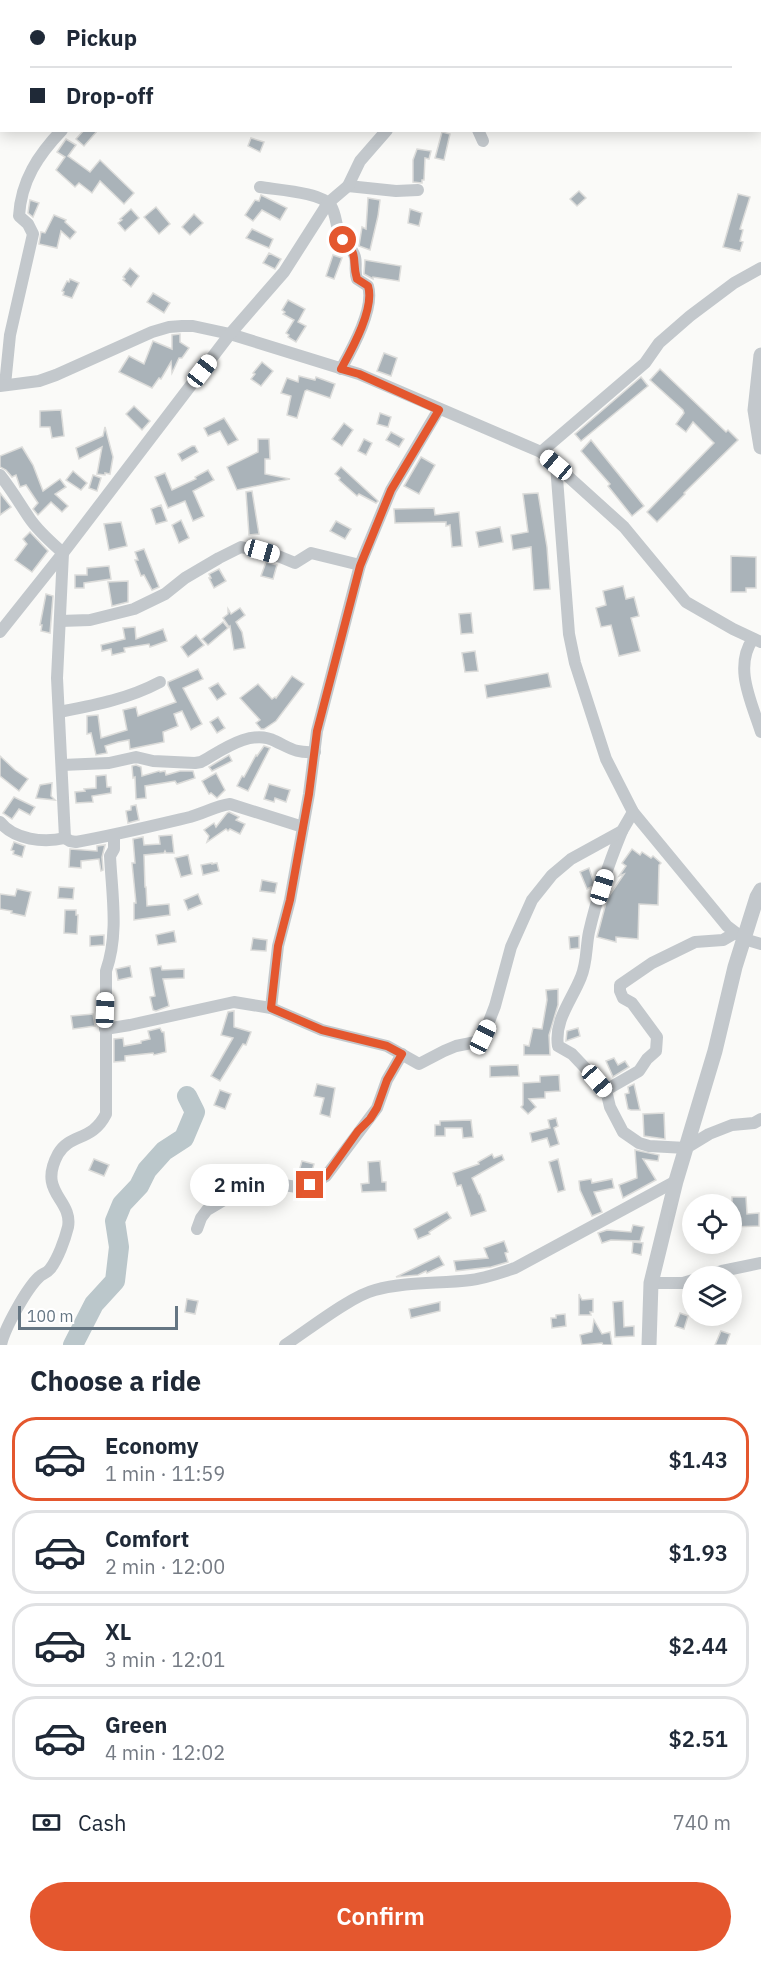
<!DOCTYPE html>
<html lang="en">
<head>
<meta charset="utf-8">
<style>
	:root { --surface:#fff; --page:#f6f6f7; --text:#1f2937; --muted:#747a83; --line:#e0e1e3; --accent:#e4572e }
	body { margin:0; font-family:"IBM Plex Sans",sans-serif; background:var(--page); color:var(--text); height:100vh; display:flex; flex-direction:column; font-size:22px; white-space:nowrap }
	* { box-sizing:border-box; margin:0 }
	p { font-size:20px; color:var(--muted) }
	.icon { flex:none; width:33px; height:33px; fill:none; stroke:currentColor; stroke-width:2; stroke-linecap:round; stroke-linejoin:round }
	.map { position:relative; height:1345px; overflow:hidden }
	.details { display:flex; flex-direction:column; background:var(--surface); flex:1 }
	.details>* { flex:none }
	.banner { position:absolute; left:0px; top:0px; width:762px; height:132px; box-shadow:0 3px 15px #0003; display:grid; align-content:center; height:132px; padding:0 30px; background:var(--surface) }
	.fabs { position:absolute; left:682px; top:1194px; display:grid; gap:12px }
	.fabs a { display:grid; place-items:center; width:60px; height:60px; border-radius:50%; background:var(--surface); box-shadow:0 3px 15px #0003; font-size:30px }
	.scale { position:absolute; left:18px; bottom:15px; width:160px; box-sizing:border-box; padding-left:6px; border:3px solid #657683; border-top:0; font-size:16px; line-height:21px; white-space:nowrap; color:#657683; -webkit-text-stroke:4px #fff; paint-order:stroke }
	.end { position:absolute; width:27px; height:27px; margin:-14px; border:8px solid #e4572e; background:#fff; box-shadow:0 0 0 3px #fff }
	.from { border-radius:50% }
	.bubble { position:absolute; height:42px; border-radius:21px; background:var(--surface); box-shadow:0 3px 15px #0003; font-size:20px; font-weight:600; line-height:42px; text-align:center }
	.car { position:absolute; width:18px; height:36px; margin:-18px -9px; border-radius:8px; box-shadow:0 0 4px 2px #0007; background:linear-gradient(#fff 24%,#345 0 40%,#fff 0 76%,#345 0 86%,#fff 0) }
	.banner b { display:flex; align-items:center; gap:21px; height:57px; font-size:22px }
	.banner b+b { border-top:2px solid var(--line) }
	.banner i { width:15px; height:15px; background:var(--text) }
	ul { padding:0; list-style:none }
	li { display:flex; align-items:center; gap:18px; height:84px; margin:0 12px 9px; padding:0 18px; border:3px solid var(--line); border-radius:24px }
	li div { flex:1 }
	li b { display:block; font-size:22px }
	li em { font-style:normal; font-weight:600 }
	li.on { border-color:var(--accent) }
	li>.icon { width:54px; height:54px; stroke-width:1.5 }
	h2 { padding:0 30px; font-size:27px; line-height:72px }
	.pay { display:flex; align-items:center; gap:15px; height:66px; padding:0 30px; font-size:22px }
	.pay p { margin-inline-start:auto }
	.cta { display:flex; gap:12px; margin-top:auto; padding:12px 30px }
	.cta a { flex:1; height:69px; border-radius:36px; background:var(--accent); color:#fff; font-size:24px; font-weight:600; line-height:69px; text-align:center }
	.map>svg:first-child { display:block }
	.lines { fill:none; stroke-linecap:round; stroke-linejoin:round }
	.stream { stroke:#bbc7cb; stroke-width:3 }
	.river { stroke:#bbc7cb; stroke-width:20 }
	.building { fill:#aab3b9; stroke:#dcdcda; stroke-width:1.5 }
	.minor { stroke:#c3c8cc; stroke-width:12 }
	.tertiary { stroke:#c3c8cc; stroke-width:15 }
	.route { stroke:#e4572e; stroke-width:8 }
</style>
</head>
<body>
<div class="map">
<svg width="761" height="1345" viewBox="0 0 761 1345">
	<rect width="100%" height="100%" fill="#fafaf8"/>
	<g class="lines">
		<g class="stream">
			<path d="M745 0 750 2"/>
			<path d="M674 2 675 0"/>
		</g>
		<path class="river" d="M73 1345 94 1304 115 1281 119 1247 115 1221 122 1204 139 1186 147 1170 164 1151 184 1138 195 1112 187 1096"/>
	</g>
	<g class="building">
		<path d="M84 130H98L84 146 76 139Z"/>
		<path d="M442 132 450 134 444 160 435 158Z"/>
		<path d="M251 138 264 142 260 152 248 146Z"/>
		<path d="M66 139 76 145 68 156 90 172 100 160 134 193 124 204 100 181 92 193 79 183 75 187 56 170 65 157 57 152Z"/>
		<path d="M417 149 431 151 429 159 425 158 424 180H422V183L413 182V160Z"/>
		<path d="M579 191 586 198 577 206 570 199Z"/>
		<path d="M738 194 750 197 740 229 743 230 740 241 743 242 740 251 723 247Z"/>
		<path d="M261 195 287 208 280 220 262 210 253 221 245 215 255 200 259 201Z"/>
		<path d="M368 198 380 200 378 216 370 250 359 246 362 227 366 229Z"/>
		<path d="M30 200 39 203 33 217 28 213Z"/>
		<path d="M156 207 170 224 159 234 144 217Z"/>
		<path d="M131 209 139 218 125 231 118 223 122 220 120 219Z"/>
		<path d="M410 209 422 213 419 226 408 223Z"/>
		<path d="M194 214 203 223 190 235 182 227Z"/>
		<path d="M54 215 66 220 65 222 76 232 70 239 61 231 57 248 39 244 41 232 45 233Z"/>
		<path d="M252 229 273 239 269 248 246 238Z"/>
		<path d="M269 253 281 259 275 269 263 263Z"/>
		<path d="M333 255 342 258 334 279 326 276Z"/>
		<path d="M365 260 401 266 399 281 373 277V279L364 274Z"/>
		<path d="M130 268 139 276 131 287 123 280 125 279 123 277Z"/>
		<path d="M70 279 79 283 72 298 63 295 64 292 62 291 67 281 69 282Z"/>
		<path d="M153 293 170 303 164 313 147 302Z"/>
		<path d="M288 300 305 309 298 322 306 326 296 342 288 337 289 335 286 333 294 320 283 314 285 312 282 310Z"/>
		<path d="M180 334V342L189 348 182 358H179L172 373 171 362 161 379 159 378 152 388 119 372 129 356 144 364 153 341 172 349V335Z"/>
		<path d="M384 353 397 358 391 376 377 371Z"/>
		<path d="M262 362 273 371 261 386 251 379 255 374 253 373Z"/>
		<path d="M660 369 726 432 728 430 738 440 684 493 685 494 657 522 647 512 714 443 693 422 686 432 676 424 684 413 683 410 650 380Z"/>
		<path d="M299 376 315 380 316 377 335 384 330 398 307 390 305 391 297 418 287 415 291 396 281 393 287 378 298 382Z"/>
		<path d="M641 377 648 386 581 441 575 434Z"/>
		<path d="M134 406 150 421 142 430 126 414Z"/>
		<path d="M61 410 64 436 52 438 50 427H40V411Z"/>
		<path d="M380 413 391 417 388 427 377 424Z"/>
		<path d="M224 418 238 440 228 445 220 431 208 436 204 428Z"/>
		<path d="M344 423 353 430 342 446 332 439Z"/>
		<path d="M105 427 113 457 110 474 105 473V475L97 474 102 447 79 459 76 448 103 436Z"/>
		<path d="M391 432 404 439 399 447 386 440Z"/>
		<path d="M258 439H269L270 459H265V474L290 479 237 490 227 467 258 452Z"/>
		<path d="M364 439 372 443 366 455 358 451Z"/>
		<path d="M591 440 644 506 632 516 608 486 610 484 581 451Z"/>
		<path d="M192 446H195L198 452 182 461 178 454Z"/>
		<path d="M22 447 33 465 43 491 60 479 66 487 55 494 68 506 62 512 51 502 38 515 33 509 38 503 26 485 20 487 16 475 12 477 6 470 0 467V456Z"/>
		<path d="M421 457 435 465 419 494 404 486Z"/>
		<path d="M341 467 378 501 376 503 359 494 357 496 339 480 340 478 335 474Z"/>
		<path d="M208 470 214 480 193 491 204 516 193 521 185 501 168 508 155 477 165 473 172 490 196 479 195 477Z"/>
		<path d="M73 471 87 483 81 490 66 480Z"/>
		<path d="M93 475 101 478 97 491 89 488Z"/>
		<path d="M252 491 259 534 249 535 246 492Z"/>
		<path d="M0 493 11 507 0 515Z"/>
		<path d="M538 493 547 547 550 589 534 590 531 547 513 550 511 535 528 532 523 494Z"/>
		<path d="M161 505 167 521 156 524 151 509Z"/>
		<path d="M434 508 435 515 459 512 462 546 452 547 450 525 446 526V522L395 523 394 509Z"/>
		<path d="M181 520 189 538 179 543 172 525Z"/>
		<path d="M336 521 351 529 345 539 330 531Z"/>
		<path d="M121 522 127 546 109 550 104 524Z"/>
		<path d="M500 527 503 542 479 547 476 532Z"/>
		<path d="M30 532 48 551 32 572 15 560 27 544 23 539Z"/>
		<path d="M144 549 159 587 152 590 144 575 141 576 135 560H138L135 552Z"/>
		<path d="M731 556 756 557V588H746V592H731Z"/>
		<path d="M266 562 277 565 273 579 261 576Z"/>
		<path d="M109 566 111 579 84 583V588H75V575H87V568Z"/>
		<path d="M219 569 226 581 214 588 209 578H211L209 574Z"/>
		<path d="M128 581V602L112 606 108 582Z"/>
		<path d="M623 586 626 599 634 597 639 616 631 618 640 651 619 656 611 625 601 627 596 608 606 605 603 591Z"/>
		<path d="M46 594 53 596 50 633 41 631 42 625H40Z"/>
		<path d="M240 608 245 615 236 622 242 632 245 648 234 650 230 626 229 627 223 618 228 614V609L231 614Z"/>
		<path d="M471 613 473 633 461 634 459 614Z"/>
		<path d="M223 622 228 628 208 645 202 639Z"/>
		<path d="M135 627 136 639 163 629 167 641 150 647 149 644 124 648 125 652 112 655 111 649 102 651 101 645 125 639 123 628Z"/>
		<path d="M196 635 204 645 188 657 181 647Z"/>
		<path d="M475 651 478 671 465 672 462 653Z"/>
		<path d="M198 669 203 679 183 688 202 724 191 730 182 711 174 714 178 726 163 732 164 742 130 749 129 740 118 742 105 746 107 753 96 755 91 733 87 734V716L98 715 101 738 127 730 123 710 136 707 138 716 176 702 168 685V682Z"/>
		<path d="M548 673 551 687 487 698 485 685Z"/>
		<path d="M292 676 304 684 276 721 264 729H261L256 723 260 720 240 698 258 684 272 699 275 697 276 698Z"/>
		<path d="M218 683 226 694 217 700 209 688Z"/>
		<path d="M218 717 225 728 217 733 210 722Z"/>
		<path d="M264 746 270 748 248 791 237 786 242 776 244 777 256 755 257 756Z"/>
		<path d="M229 755 232 761 212 771 209 767Z"/>
		<path d="M0 756 15 770 28 779 19 791 0 776Z"/>
		<path d="M136 765 141 767 142 776 159 771 160 772 165 771 166 775 180 771H193L195 778 177 784 175 781 145 786 146 798 136 799 135 777 133 778 132 766Z"/>
		<path d="M216 773 225 790 217 798 211 793 209 794 202 781Z"/>
		<path d="M106 775 107 787H111V793L92 796 93 802 76 803 75 792 85 791 84 789 96 788V776Z"/>
		<path d="M52 783 51 796 55 800 36 798 40 785Z"/>
		<path d="M269 784 290 790 286 802 275 798 274 802 264 799Z"/>
		<path d="M14 797 35 807 30 815 19 809 12 819 3 813Z"/>
		<path d="M136 805 139 820 128 823 126 811 131 810V806Z"/>
		<path d="M229 812 239 817 236 820 245 824 240 834 230 829 228 831 226 829 207 842 209 836 204 830 214 823 216 827 227 813Z"/>
		<path d="M172 835 174 853H166L165 851 164 853 144 855 145 887H146L147 906 169 904 170 915 134 920V903H136L132 863H135L133 839 143 837 144 845 160 844 159 836Z"/>
		<path d="M14 842 25 846 22 857 13 854 14 851 11 850Z"/>
		<path d="M105 845 102 857 103 870 101 871 99 859 81 861V868L69 867 70 849 97 851V846Z"/>
		<path d="M632 849 640 855 642 852 651 858 653 856 661 863 659 865 658 905 639 904 638 939 616 937V942L597 937 607 899 624 874 619 876 626 866 622 863Z"/>
		<path d="M188 855 192 874 181 877 175 858Z"/>
		<path d="M212 863V864L217 863 219 871 203 875 201 865Z"/>
		<path d="M589 868 594 883 593 886 587 889 580 872Z"/>
		<path d="M262 880 277 883 275 893 260 891Z"/>
		<path d="M59 887 74 888 73 899 58 898Z"/>
		<path d="M17 889 31 892 25 916 11 913 12 911 0 909V894L15 896Z"/>
		<path d="M198 894 202 904 188 910 184 900Z"/>
		<path d="M65 910H76V915H78L77 934 64 933Z"/>
		<path d="M174 931 176 942 158 945 156 935Z"/>
		<path d="M104 935V945L90 946V936Z"/>
		<path d="M579 936V948L570 949 569 937Z"/>
		<path d="M253 938 267 940 266 951 251 950Z"/>
		<path d="M130 966 132 977 118 980 116 969Z"/>
		<path d="M161 966 162 970 184 969V978L163 979 169 1006 156 1011 153 1010 150 997 155 996 150 968Z"/>
		<path d="M558 989V1005L549 1035 550 1055H524V1045L529 1046 533 1028 542 1029 547 1000 546 990Z"/>
		<path d="M234 1011V1027L251 1032 246 1045 243 1044 220 1081 211 1076 233 1038 221 1035 228 1012Z"/>
		<path d="M93 1014 95 1026 73 1029 71 1016Z"/>
		<path d="M160 1028 162 1032H164L166 1052 154 1055 153 1053 125 1056V1061L114 1062V1039L123 1038 124 1046 141 1043V1041L150 1039 148 1031Z"/>
		<path d="M578 1028 580 1036 566 1041 567 1031Z"/>
		<path d="M614 1058 618 1065 625 1061 629 1067 613 1077 606 1061Z"/>
		<path d="M518 1065 519 1076 490 1077V1066Z"/>
		<path d="M559 1075 560 1091 545 1092V1098L529 1099 536 1107 528 1114 521 1107 523 1105V1083L540 1082V1076Z"/>
		<path d="M317 1084 335 1088 330 1117 320 1114 324 1098 314 1096Z"/>
		<path d="M634 1084 640 1110H631L628 1109 625 1094 629 1093 628 1087Z"/>
		<path d="M220 1090 231 1094 225 1109 214 1105Z"/>
		<path d="M664 1113 665 1139 644 1136 643 1114Z"/>
		<path d="M556 1118 558 1126 554 1128 559 1144 550 1147 547 1138 532 1142 530 1133 550 1128 548 1120Z"/>
		<path d="M471 1120 473 1137 463 1138 462 1128H445V1136H435V1125H440V1121Z"/>
		<path d="M635 1150 659 1155 658 1161 643 1159 656 1180 623 1198 619 1185 637 1178Z"/>
		<path d="M492 1154 494 1158 502 1155 504 1160 472 1178 479 1194H480L486 1211 471 1216 461 1185 457 1186 453 1173 479 1164 478 1162Z"/>
		<path d="M94 1159 109 1165 104 1176 89 1170Z"/>
		<path d="M558 1159 565 1190 558 1192 549 1162Z"/>
		<path d="M302 1161 314 1164 311 1175 299 1171Z"/>
		<path d="M380 1161 382 1182H386V1191L362 1192 361 1184 369 1183 368 1162Z"/>
		<path d="M591 1179 592 1183 612 1179 614 1188 594 1192 602 1212 592 1216 580 1190 579 1181Z"/>
		<path d="M220 1189V1193L205 1202 204 1190Z"/>
		<path d="M732 1197H746L747 1214 759 1213V1226L732 1227Z"/>
		<path d="M447 1212 451 1218 429 1232 430 1234 418 1239 414 1229Z"/>
		<path d="M633 1225 644 1227 640 1241 611 1240 602 1243 598 1233 607 1230 631 1232Z"/>
		<path d="M504 1241 508 1252 505 1253 508 1262 491 1267 456 1271 454 1261 488 1258 484 1248Z"/>
		<path d="M633 1242 643 1243 641 1255 632 1253Z"/>
		<path d="M439 1256 444 1265 427 1273 426 1271 418 1275 396 1277Z"/>
		<path d="M579 1294 582 1300 593 1299V1312H590L591 1315H579Z"/>
		<path d="M187 1299 198 1301 195 1314 185 1312Z"/>
		<path d="M623 1301 624 1327 634 1326V1336L615 1337 613 1302Z"/>
		<path d="M440 1302V1311L411 1318 409 1309Z"/>
		<path d="M680 1313 688 1316 684 1329 675 1326Z"/>
		<path d="M565 1314 566 1326 552 1328 551 1318H556V1315Z"/>
		<path d="M594 1320 602 1334 610 1332 612 1345H603L602 1343 582 1345 580 1335 592 1332Z"/>
		<path d="M721 1331 730 1334 726 1345H715Z"/>
	</g>
	<g class="lines">
		<g class="minor">
			<path d="M55 0 57 2"/>
			<path d="M419 0 420 2"/>
			<path d="M342 2 344 0"/>
			<path d="M481 2 482 0"/>
			<path d="M478 130 483 141"/>
			<path d="M348 186 396 191 418 190"/>
			<path d="M260 187C277 190 322 192 331 206 336 214 336 225 339 233 344 242 352 247 355 257 357 264 354 271 357 279L368 286C375 308 352 349 341 369"/>
			<path d="M5 385 10 335 33 234 28 224 19 216C21 181 38 155 62 130"/>
			<path d="M0 386 39 381 56 375 152 332 169 327 182 326H193L230 334 359 374 541 452 624 527 686 602 733 629 761 642"/>
			<path d="M541 452 645 363 659 343 690 316 734 283 761 268"/>
			<path d="M556 465 569 634 575 663 606 759 633 812 727 926 744 939 761 944"/>
			<path d="M0 475C11 489 20 504 30 519 39 532 51 542 63 553"/>
			<path d="M63 553 57 678 65 838 70 841 76 842C115 835 152 826 190 817 204 813 216 806 230 804L303 827"/>
			<path d="M60 621 90 620 134 609 165 594 185 578 219 558 241 547 278 556 295 563 311 553 360 565"/>
			<path d="M0 632 63 553 230 334 284 272 328 203 348 186 360 161 387 130"/>
			<path d="M753 639C733 667 752 703 761 732"/>
			<path d="M59 712C95 705 128 699 160 682"/>
			<path d="M62 765 109 763 136 757 153 761 195 763 201 762C221 751 251 728 275 741 292 749 295 753 315 752"/>
			<path d="M0 822C14 840 44 843 65 838"/>
			<path d="M622 831C609 863 597 897 589 932 586 946 587 963 581 977 572 1000 554 1020 558 1046L572 1054 606 1090 610 1107 623 1132 639 1143 649 1146 686 1148 709 1134 732 1125 754 1123 761 1119"/>
			<path d="M271 1008 278 946 290 900 309 794 317 731 360 565 391 490 439 409"/>
			<path d="M105 1029 130 1025 234 1002 271 1008 322 1030 387 1046 419 1064 444 1051 456 1046 476 1042 483 1037 495 1006 511 947 532 900 552 875 571 859 622 831 633 812"/>
			<path d="M606 1090 639 1071 647 1059 656 1051 657 1037 632 1003 623 998 620 991V985L652 963 695 942 723 940 735 933"/>
			<path d="M197 1229 201 1218 207 1210 256 1181 297 1187 310 1185 326 1176 377 1108 387 1080 402 1054"/>
			<path d="M707 1276 722 1271 761 1263"/>
			<path d="M651 1283H683L693 1280"/>
			<path d="M1 1345C4 1329 27 1288 39 1277 42 1274 47 1273 50 1269 58 1259 65 1239 68 1227 73 1199 37 1193 58 1154 70 1133 92 1142 106 1114V971C119 934 112 895 110 856L114 849V835"/>
			<path d="M285 1345C308 1330 351 1296 375 1290 408 1281 438 1284 471 1280 486 1278 500 1273 515 1268L676 1181"/>
		</g>
		<g class="tertiary">
			<path d="M761 355 755 410 761 447"/>
			<path d="M649 1345 651 1283 676 1181 715 1051 735 967 757 897 761 890"/>
		</g>
	</g>
	<g class="lines">
		<path class="route" d="M310 1185 326 1176 358 1131 370 1119 377 1108 387 1080 402 1054 387 1046 322 1030 271 1008 278 946 290 900 309 794 317 731 360 566 391 490 439 410 359 374 341 369C352 349 375 308 368 286L357 279C351 260 360 256 343 240"/>
	</g>
</svg>
<div class="fabs">
<a><svg class="icon" aria-label="locate" viewBox="0 0 24 24"><circle cx="12" cy="12" r="6"/><path d="M12 2v4M12 18v4M2 12h4M18 12h4"/></svg></a>
<a><svg class="icon" aria-label="layers" viewBox="0 0 24 24"><path d="M12 4l9 5-9 5-9-5zM3 14l9 5 9-5"/></svg></a>
</div>
<div class="scale">100 m</div>
<i class="end from" style="left:343px;top:240px"></i>
<i class="end" style="left:310px;top:1185px"></i>
<div class="bubble" style="left:190px;top:1164px;width:99px">2 min</div>
<i class="car" style="left:202px;top:371px;rotate:38deg"></i>
<i class="car" style="left:556px;top:465px;rotate:310deg"></i>
<i class="car" style="left:262px;top:551px;rotate:106deg"></i>
<i class="car" style="left:602px;top:887px;rotate:17deg"></i>
<i class="car" style="left:105px;top:1010px;rotate:2deg"></i>
<i class="car" style="left:483px;top:1037px;rotate:26deg"></i>
<i class="car" style="left:597px;top:1081px;rotate:139deg"></i>
<div class="banner">
<b><i class="from"></i>Pickup</b>
<b><i></i>Drop-off</b>
</div>
</div>
<section class="details">
<h2>Choose a ride</h2>
<ul>
<li class="on"><svg class="icon" aria-label="car" viewBox="0 0 24 24"><path d="M5 17H2v-5l4-1 3-4h7l3 4 3 1v5h-3M9 17h6M6 11h13"/><circle cx="7" cy="17" r="2"/><circle cx="17" cy="17" r="2"/></svg><div><b>Economy</b><p>1 min · 11:59</p></div><em>$1.43</em></li>
<li><svg class="icon" aria-label="car" viewBox="0 0 24 24"><path d="M5 17H2v-5l4-1 3-4h7l3 4 3 1v5h-3M9 17h6M6 11h13"/><circle cx="7" cy="17" r="2"/><circle cx="17" cy="17" r="2"/></svg><div><b>Comfort</b><p>2 min · 12:00</p></div><em>$1.93</em></li>
<li><svg class="icon" aria-label="car" viewBox="0 0 24 24"><path d="M5 17H2v-5l4-1 3-4h7l3 4 3 1v5h-3M9 17h6M6 11h13"/><circle cx="7" cy="17" r="2"/><circle cx="17" cy="17" r="2"/></svg><div><b>XL</b><p>3 min · 12:01</p></div><em>$2.44</em></li>
<li><svg class="icon" aria-label="car" viewBox="0 0 24 24"><path d="M5 17H2v-5l4-1 3-4h7l3 4 3 1v5h-3M9 17h6M6 11h13"/><circle cx="7" cy="17" r="2"/><circle cx="17" cy="17" r="2"/></svg><div><b>Green</b><p>4 min · 12:02</p></div><em>$2.51</em></li>
</ul>
<div class="pay"><svg class="icon" aria-label="cash" viewBox="0 0 24 24"><path d="M3 7h18v10H3z"/><circle cx="12" cy="12" r="2"/></svg>Cash<p>740 m</p></div>
<div class="cta"><a>Confirm</a></div>
</section>
</body>
</html>
